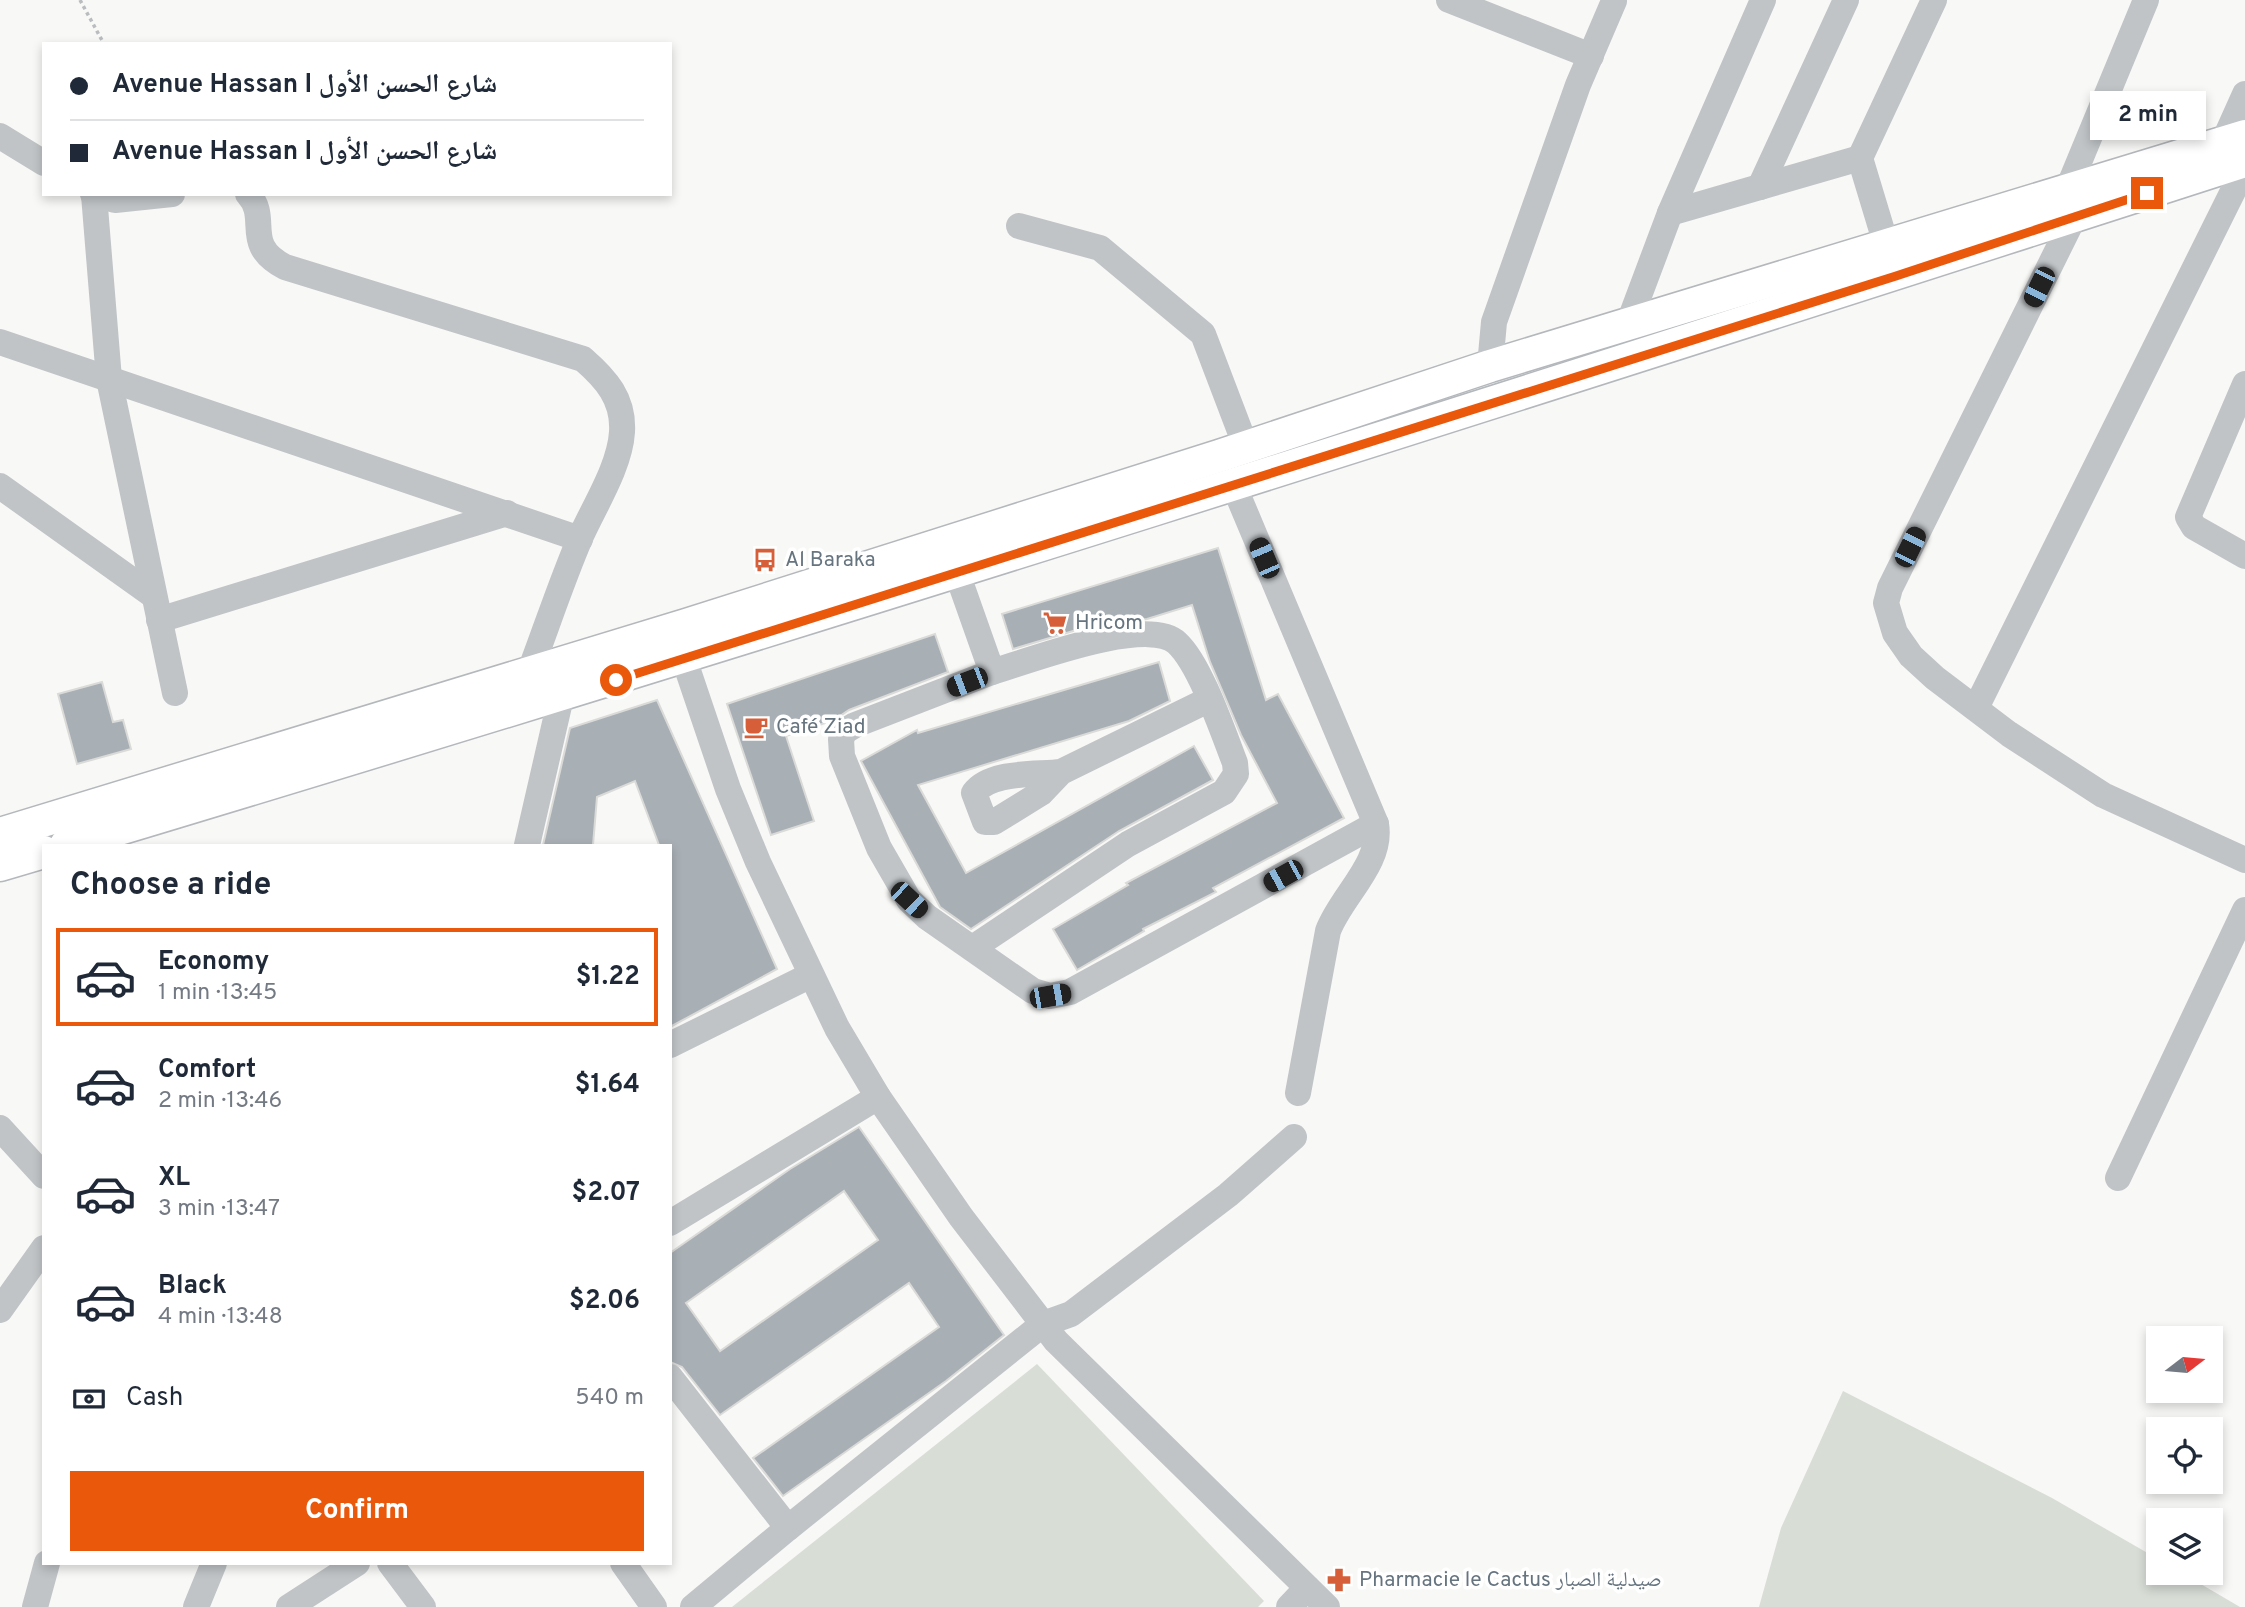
<!DOCTYPE html>
<html lang="en">
<head>
<meta charset="utf-8">
<style>
	:root { --surface:#fff; --page:#f6f6f7; --text:#1f2937; --muted:#747a83; --line:#e0e1e3; --accent:#ea580c }
	body { margin:0; font-family:Overpass,"Noto Naskh Arabic",sans-serif; background:var(--page); color:var(--text); height:100vh; display:flex; flex-direction:column; font-size:26px; white-space:nowrap }
	* { box-sizing:border-box; margin:0 }
	p { font-size:23px; color:var(--muted) }
	.icon { flex:none; width:38px; height:38px; fill:none; stroke:currentColor; stroke-width:2; stroke-linecap:round; stroke-linejoin:round }
	.map { position:relative; flex:1; overflow:hidden }
	.side { position:absolute; left:42px; top:844px; width:630px; height:721px; display:flex; flex-direction:column; background:var(--surface); border-radius:0px; box-shadow:0 4px 10px #0003 }
	.side>* { flex:none }
	.banner { position:absolute; left:42px; top:42px; width:630px; height:154px; border-radius:0px; box-shadow:0 4px 10px #0003; display:grid; align-content:center; height:154px; padding:0 28px; background:var(--surface) }
	.needle { width:46px; rotate:74deg }
	.controls { position:absolute; left:2146px; top:1326px; display:grid; gap:14px }
	.controls a { display:grid; place-items:center; width:77px; height:77px; border-radius:0px; background:var(--surface); box-shadow:0 4px 10px #0003; font-size:35px }
	.end { position:absolute; width:32px; height:32px; margin:-16px; border:9px solid #ea580c; background:#fff; box-shadow:0 0 0 4px #fff }
	.from { border-radius:50% }
	.bubble { position:absolute; height:49px; border-radius:0px; background:var(--surface); box-shadow:0 4px 10px #0003; font-size:23px; font-weight:700; line-height:49px; text-align:center }
	.car { position:absolute; width:21px; height:42px; margin:-21px -10px; border-radius:9px; box-shadow:0 0 5px 2px #0007; background:linear-gradient(#222 24%,#8ab4d8 0 40%,#222 0 76%,#8ab4d8 0 86%,#222 0) }
	.banner b { display:flex; align-items:center; gap:24px; height:66px; font-size:26px }
	.banner b+b { border-top:2px solid var(--line) }
	.banner i { width:18px; height:18px; background:var(--text) }
	ul { padding:0; list-style:none }
	li { display:flex; align-items:center; gap:21px; height:98px; margin:0 14px 10px; padding:0 14px; border:4px solid transparent; border-radius:0px }
	li div { flex:1 }
	li b { display:block; font-size:26px }
	li em { font-style:normal; font-weight:700 }
	li.selected { border-color:var(--accent) }
	li>.icon { width:63px; height:63px; stroke-width:1.5 }
	h2 { padding:0 28px; font-size:32px; line-height:84px }
	.pay { display:flex; align-items:center; gap:18px; height:77px; padding:0 28px; font-size:26px }
	.pay p { margin-inline-start:auto }
	.cta { display:flex; gap:14px; margin-top:auto; padding:14px 28px }
	.cta a { flex:1; height:80px; border-radius:0px; background:var(--accent); color:#fff; font-size:28px; font-weight:700; line-height:80px; text-align:center }
	.map>svg:first-child { display:block }
	.green { fill:#d8ddd6 }
	.building { fill:#a8afb5; stroke:#dadad8; stroke-width:2; fill-rule:evenodd }
	.lines { fill:none; stroke-linecap:round; stroke-linejoin:round }
	.major-casing { stroke:#b4b8bc; stroke-width:35 }
	.path { stroke:#babdbf; stroke-width:3.5; stroke-dasharray:3.5 3.5; stroke-linecap:butt }
	.minor { stroke:#c0c4c7; stroke-width:26 }
	.major { stroke:#fff; stroke-width:32 }
	.route { stroke:#ea580c; stroke-width:9 }
	.labels { text-anchor:middle; dominant-baseline:central; stroke-width:7; stroke-linejoin:round; paint-order:stroke }
	.poi-label { font-size:21px; fill:#66747f; stroke:#fff; text-anchor:start }
</style>
</head>
<body>
<div class="map">
<svg width="2245" height="1607" viewBox="0 0 2245 1607">
	<rect width="100%" height="100%" fill="#f8f8f6"/>
	<g class="green">
		<path d="M1037 1364 1264 1601 1258 1607H732Z"/>
		<path d="M1843 1391 2052 1498 2158 1559V1573H2182L2240 1607H1759L1781 1528Z"/>
	</g>
	<g class="building">
		<path d="M1218 548 1266 700 1278 694 1344 818 1213 888 1216 892 1143 929 1144 931 1077 970 1053 929 1128 885 1126 883 1277 803 1241 735 1210 662 1192 605 1147 619 1083 628 1013 649 1002 614Z"/>
		<path d="M935 634 948 672 849 710 834 720 786 736 814 821 771 835 727 704Z"/>
		<path d="M1159 662 1170 701 1129 721 918 785 966 873 1194 746 1213 780 1119 831 971 929 940 907 861 761 917 730 918 733Z"/>
		<path d="M102 682 113 722 123 720 131 749 77 764 58 694Z"/>
		<path d="M657 700 777 969 670 1027V845H659L635 781 597 797 593 845H543L570 728Z"/>
		<path d="M859 1127 1004 1335 946 1381 783 1496 753 1458 939 1327 909 1283 720 1415 682 1367 670 1362V1253L790 1169ZM844 1191 878 1240 720 1351 686 1303Z"/>
	</g>
	<g class="lines">
		<g class="major-casing">
			<g id="major">
				<path d="M0 834 686 625 1219 456 1490 366 2245 136"/>
				<path d="M66 845C795 626 1520 395 2245 161"/>
				<path d="M0 865 44 852"/>
			</g>
		</g>
		<path class="path" d="M80 0 104 44"/>
		<g class="minor">
			<path d="M1449 0 1591 56"/>
			<path d="M0 136 44 163"/>
			<path d="M2223 143 2245 94"/>
			<path d="M1760 187 1846 0"/>
			<path d="M2067 191 2146 0"/>
			<path d="M93 194 115 200 172 194"/>
			<path d="M248 194C271 219 241 244 285 267L583 359C606 379 624 399 622 432 620 466 595 505 581 536 562 580 547 626 530 671"/>
			<path d="M94 195 109 379 175 693"/>
			<path d="M1670 213 1860 158"/>
			<path d="M2074 217 1890 588 1886 603 1895 633 1911 656 1935 678 2009 734 2103 795 2245 860"/>
			<path d="M1019 226 1100 248 1203 334 1246 447"/>
			<path d="M1886 244 1860 158 1934 0"/>
			<path d="M1628 325 1670 213 1763 0"/>
			<path d="M0 342 580 539"/>
			<path d="M1490 366 1494 322 1578 85 1614 1"/>
			<path d="M2245 384 2188 517 2194 527 2245 556"/>
			<path d="M0 486 154 596"/>
			<path d="M957 573 992 672C1029 661 1148 615 1177 643 1200 664 1223 732 1235 763L1236 774 1224 792 1128 844 974 947"/>
			<path d="M159 620 507 513"/>
			<path d="M684 659 728 789 758 862 837 1028 878 1097 961 1217 1056 1341 1327 1607"/>
			<path d="M992 672 855 725 845 731 841 739 842 756 879 848 909 900 927 917 1033 991 1050 996 1070 992 1376 824 1234 486"/>
			<path d="M1976 708 2245 167"/>
			<path d="M1061 772C1035 775 990 771 974 793L985 822H994L1041 793 1061 772 1208 700"/>
			<path d="M527 845 561 697"/>
			<path d="M670 1045 811 975"/>
			<path d="M1298 1093 1328 931C1341 896 1383 863 1376 824"/>
			<path d="M0 1128 44 1176"/>
			<path d="M2118 1178 2245 910"/>
			<path d="M670 1223 878 1097"/>
			<path d="M0 1310 44 1248"/>
			<path d="M670 1377 788 1528 693 1607"/>
			<path d="M788 1528 1043 1324 1071 1314 1228 1195 1294 1137"/>
			<path d="M390 1563 423 1607"/>
			<path d="M623 1563 654 1607"/>
			<path d="M35 1607 47 1563"/>
			<path d="M196 1607 214 1563"/>
			<path d="M289 1607 357 1563"/>
			<path d="M1289 1607 1307 1588"/>
		</g>
		<use href="#major" class="major"/>
	</g>
	<g class="lines">
		<path class="route" d="M616 680 1896 276 2147 193"/>
	</g>
	<defs>
		<g id="bus-bare" transform="scale(1.89)"><path d="M-5-6H5V4H4V6H2V4H-2V6H-4V4H-5ZM-3.5-4V0h7V-4ZM-3.5 1.2v1.5H-2V1.2ZM2 1.2v1.5H3.5V1.2Z" fill="#d65f39" stroke="#fff" stroke-width="2.5" paint-order="stroke"/></g>
		<g id="supermarket-bare" transform="scale(1.89)"><path d="M-6-5.5h2.5l.6 2H6L4.5 2H-2.5L-4.4-4H-6ZM-1.5 3.2a1.3 1.3 0 1 0 .1 0ZM3 3.2a1.3 1.3 0 1 0 .1 0Z" fill="#d65f39" stroke="#fff" stroke-width="2.5" paint-order="stroke"/></g>
		<g id="cafe-bare" transform="scale(1.89)"><path d="M-5.5-4.5H6V0H3Q3 3.5 0 3.5H-2.5Q-5.5 3.5-5.5 0ZM3-3.2v2h1.7v-2ZM-6 4.5H4V6H-6Z" fill="#d65f39" stroke="#fff" stroke-width="2.5" paint-order="stroke"/></g>
		<g id="pharmacy-bare" transform="scale(1.89)"><path d="M-2-6h4v4h4v4h-4v4h-4v-4h-4v-4h4Z" fill="#d65f39" stroke="#fff" stroke-width="2.5" paint-order="stroke"/></g>
	</defs>
	<g fill-rule="evenodd">
		<use href="#bus-bare" x="765" y="560"/>
		<use href="#supermarket-bare" x="1055" y="623"/>
		<use href="#cafe-bare" x="756" y="727"/>
		<use href="#pharmacy-bare" x="1339" y="1580"/>
	</g>
	<g class="labels">
		<g class="poi-label">
			<text x="785" y="560">Al Baraka</text>
			<text x="1075" y="623">Hricom</text>
			<text x="776" y="727">Café Ziad</text>
			<text x="1359" y="1580">Pharmacie le Cactus صيدلية الصبار</text>
		</g>
	</g>
</svg>
<div class="controls">
<a><svg class="needle" viewBox="-14 -14 28 28"><path d="M0-13l5 13h-10z" fill="#e53935"/><path d="M0 13l5-13h-10z" fill="#747a83"/></svg></a>
<a><svg class="icon" aria-label="locate" viewBox="0 0 24 24"><circle cx="12" cy="12" r="6"/><path d="M12 2v4M12 18v4M2 12h4M18 12h4"/></svg></a>
<a><svg class="icon" aria-label="layers" viewBox="0 0 24 24"><path d="M12 4l9 5-9 5-9-5zM3 14l9 5 9-5"/></svg></a>
</div>
<i class="end from" style="left:616px;top:680px"></i>
<i class="end" style="left:2147px;top:193px"></i>
<div class="bubble" style="left:2090px;top:91px;width:116px">2 min</div>
<i class="car" style="left:2039px;top:287px;rotate:206deg"></i>
<i class="car" style="left:1910px;top:547px;rotate:26deg"></i>
<i class="car" style="left:1264px;top:558px;rotate:337deg"></i>
<i class="car" style="left:967px;top:682px;rotate:249deg"></i>
<i class="car" style="left:1283px;top:876px;rotate:241deg"></i>
<i class="car" style="left:909px;top:900px;rotate:133deg"></i>
<i class="car" style="left:1050px;top:996px;rotate:80deg"></i>
<div class="banner">
<b><i class="from"></i>Avenue Hassan I شارع الحسن الأول</b>
<b><i></i>Avenue Hassan I شارع الحسن الأول</b>
</div>
<section class="side">
<h2>Choose a ride</h2>
<ul>
<li class="selected"><svg class="icon" aria-label="car" viewBox="0 0 24 24"><path d="M5 17H2v-5l4-1 3-4h7l3 4 3 1v5h-3M9 17h6M6 11h13"/><circle cx="7" cy="17" r="2"/><circle cx="17" cy="17" r="2"/></svg><div><b>Economy</b><p>1 min · 13:45</p></div><em>$1.22</em></li>
<li><svg class="icon" aria-label="car" viewBox="0 0 24 24"><path d="M5 17H2v-5l4-1 3-4h7l3 4 3 1v5h-3M9 17h6M6 11h13"/><circle cx="7" cy="17" r="2"/><circle cx="17" cy="17" r="2"/></svg><div><b>Comfort</b><p>2 min · 13:46</p></div><em>$1.64</em></li>
<li><svg class="icon" aria-label="car" viewBox="0 0 24 24"><path d="M5 17H2v-5l4-1 3-4h7l3 4 3 1v5h-3M9 17h6M6 11h13"/><circle cx="7" cy="17" r="2"/><circle cx="17" cy="17" r="2"/></svg><div><b>XL</b><p>3 min · 13:47</p></div><em>$2.07</em></li>
<li><svg class="icon" aria-label="car" viewBox="0 0 24 24"><path d="M5 17H2v-5l4-1 3-4h7l3 4 3 1v5h-3M9 17h6M6 11h13"/><circle cx="7" cy="17" r="2"/><circle cx="17" cy="17" r="2"/></svg><div><b>Black</b><p>4 min · 13:48</p></div><em>$2.06</em></li>
</ul>
<div class="pay"><svg class="icon" aria-label="cash" viewBox="0 0 24 24"><path d="M3 7h18v10H3z"/><circle cx="12" cy="12" r="2"/></svg>Cash<p>540 m</p></div>
<div class="cta"><a>Confirm</a></div>
</section>
</div>
</body>
</html>
